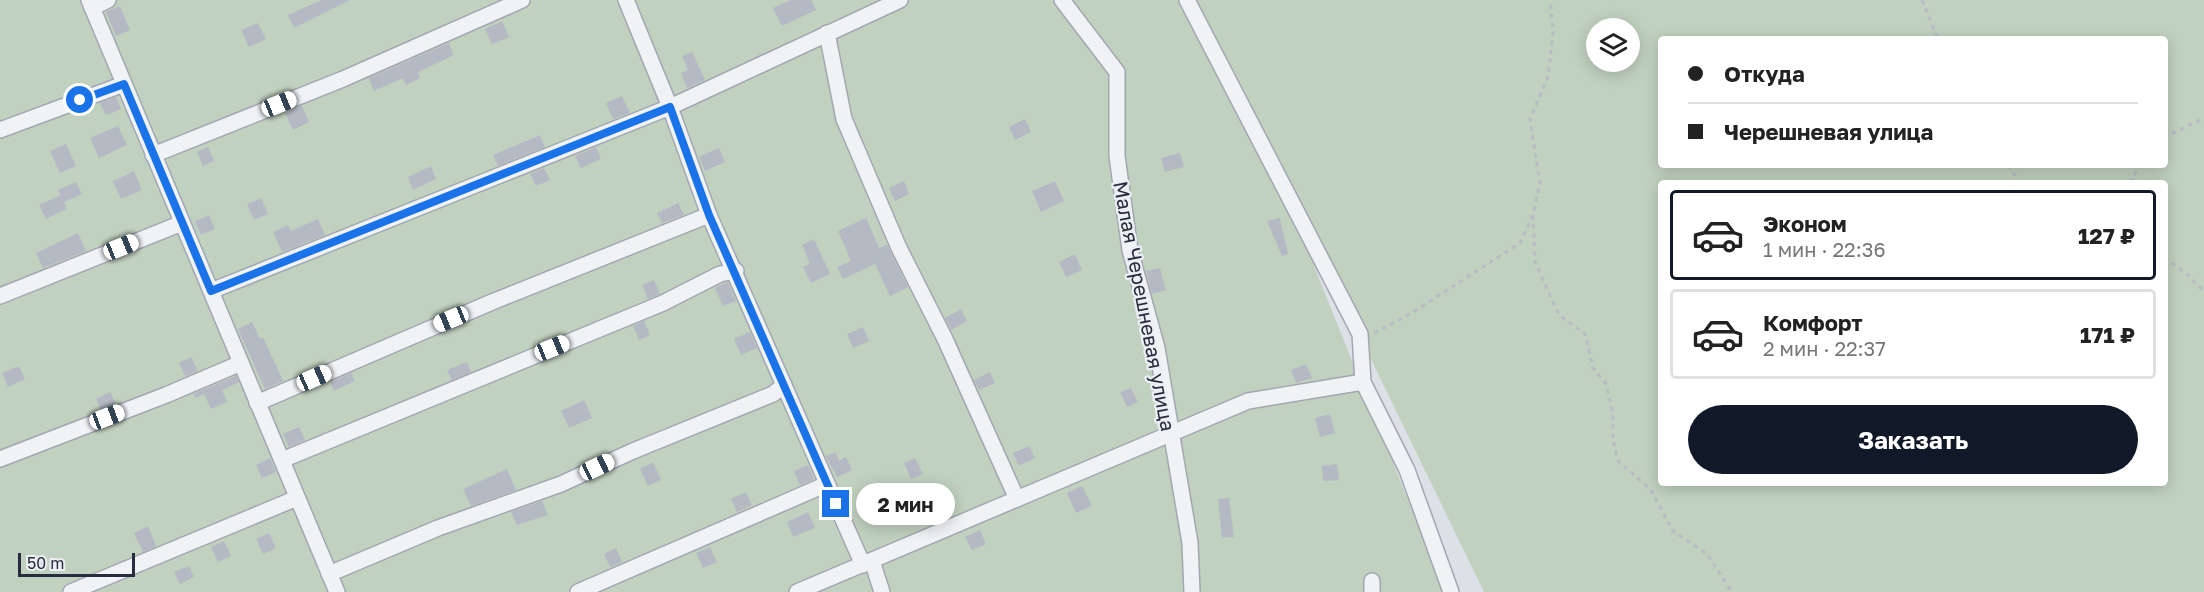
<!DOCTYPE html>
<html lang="ru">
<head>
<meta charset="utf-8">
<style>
	:root { --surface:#fff; --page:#f6f6f6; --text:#222; --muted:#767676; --line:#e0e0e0; --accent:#111827 }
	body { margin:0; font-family:"Golos Text",sans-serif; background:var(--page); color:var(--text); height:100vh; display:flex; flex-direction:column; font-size:22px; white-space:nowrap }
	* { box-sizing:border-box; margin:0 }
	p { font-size:20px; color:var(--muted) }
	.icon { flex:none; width:33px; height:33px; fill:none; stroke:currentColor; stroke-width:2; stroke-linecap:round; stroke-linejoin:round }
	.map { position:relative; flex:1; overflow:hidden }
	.details { position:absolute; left:1658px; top:180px; width:510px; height:306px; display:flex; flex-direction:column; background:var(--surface); border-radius:6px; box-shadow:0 3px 15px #0003 }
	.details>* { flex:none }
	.top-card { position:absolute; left:1658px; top:36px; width:510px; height:132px; border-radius:6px; box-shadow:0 3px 15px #0003; display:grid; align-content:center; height:132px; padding:0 30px; background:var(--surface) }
	.buttons { position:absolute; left:1586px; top:18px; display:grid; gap:12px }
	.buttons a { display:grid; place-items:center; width:54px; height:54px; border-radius:50%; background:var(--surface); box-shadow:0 3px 15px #0003; font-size:30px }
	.scale { position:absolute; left:18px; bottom:15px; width:117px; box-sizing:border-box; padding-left:6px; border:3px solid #272d3e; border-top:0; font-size:16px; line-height:21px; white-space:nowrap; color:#272d3e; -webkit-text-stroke:4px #edeff5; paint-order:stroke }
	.end { position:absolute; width:27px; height:27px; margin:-14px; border:8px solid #1a73e8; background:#fff; box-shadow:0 0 0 3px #fff }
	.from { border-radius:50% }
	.bubble { position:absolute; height:42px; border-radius:21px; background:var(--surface); box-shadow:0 3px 15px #0003; font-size:20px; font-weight:700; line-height:42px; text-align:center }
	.car { position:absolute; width:18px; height:36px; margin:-18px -9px; border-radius:8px; box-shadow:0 0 4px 2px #0007; background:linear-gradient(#fff 24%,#345 0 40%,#fff 0 76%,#345 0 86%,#fff 0) }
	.top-card b { display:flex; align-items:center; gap:21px; height:57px; font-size:22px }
	.top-card b+b { border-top:2px solid var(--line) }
	.top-card i { width:15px; height:15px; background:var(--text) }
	ul { padding:10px 0 0; list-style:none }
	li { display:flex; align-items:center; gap:18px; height:90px; margin:0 12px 9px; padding:0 18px; border:3px solid var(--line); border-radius:6px }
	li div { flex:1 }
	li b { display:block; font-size:22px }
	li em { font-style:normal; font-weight:700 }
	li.selected { border-color:var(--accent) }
	li>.icon { width:54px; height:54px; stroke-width:1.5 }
	.button { display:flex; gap:12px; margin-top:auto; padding:12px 30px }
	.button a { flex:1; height:69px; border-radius:36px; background:var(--accent); color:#fff; font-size:24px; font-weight:700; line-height:69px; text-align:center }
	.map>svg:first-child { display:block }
	.green { fill:#c1d1bf; fill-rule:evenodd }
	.building { fill:#b5b9c4 }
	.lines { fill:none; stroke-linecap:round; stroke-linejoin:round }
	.minor-casing { stroke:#a3a7b1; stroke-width:18 }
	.path { stroke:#b8bbc2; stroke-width:3; stroke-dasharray:4.5 4.5; stroke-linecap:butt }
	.minor { stroke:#f0f2f6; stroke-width:15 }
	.route { stroke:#1a73e8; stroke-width:8 }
	.labels { text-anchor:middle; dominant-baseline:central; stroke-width:4.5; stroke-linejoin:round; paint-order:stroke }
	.street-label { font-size:20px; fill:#272d3e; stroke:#edeff5 }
</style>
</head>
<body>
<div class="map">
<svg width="2204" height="592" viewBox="0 0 2204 592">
	<rect width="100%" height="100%" fill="#dee0e7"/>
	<path class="green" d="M0 0H2204V592H1484L1366 349 1314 266 1445 592H0ZM1596 28H1629V62H1596ZM1660 39H2164V165H1660ZM1660 183H2164V483H1660Z"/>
	<g class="building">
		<path d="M322 0H350L294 28 288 15Z"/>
		<path d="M791 0H811L816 10 782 26 773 8Z"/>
		<path d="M120 6 130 30 116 36 106 12Z"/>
		<path d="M502 21 509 37 492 44 485 29Z"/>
		<path d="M258 23 266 39 249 47 241 30Z"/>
		<path d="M449 43 454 55 418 72 420 78 406 85 403 78 374 91 369 78Z"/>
		<path d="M692 52 705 80 687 88 681 73 688 70 682 56Z"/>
		<path d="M622 96 630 113 613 119 606 103Z"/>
		<path d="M116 97 121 109 106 115 100 103Z"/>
		<path d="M302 106 309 122 293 130 285 113Z"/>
		<path d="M1025 119 1031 132 1015 140 1009 127Z"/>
		<path d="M118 126 127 145 99 158 90 138Z"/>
		<path d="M540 135 545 147 498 166 493 155Z"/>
		<path d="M66 144 76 166 60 173 50 151Z"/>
		<path d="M208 147 214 161 203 166 197 152Z"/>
		<path d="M596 147 601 159 581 168 575 156Z"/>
		<path d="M719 148 725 162 705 171 699 157Z"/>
		<path d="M1180 153 1184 167 1165 172 1161 158Z"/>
		<path d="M431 166 436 179 413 190 408 177Z"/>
		<path d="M544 168 550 180 536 186 530 174Z"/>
		<path d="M134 171 142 190 121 199 113 181Z"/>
		<path d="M904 181 909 194 895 201 889 188Z"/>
		<path d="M1055 181 1064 201 1041 212 1032 191Z"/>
		<path d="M76 182 82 194 64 202 58 190Z"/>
		<path d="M61 195 67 209 46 219 39 205Z"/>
		<path d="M261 198 268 214 254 220 247 204Z"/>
		<path d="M678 203 684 215 662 223 657 213Z"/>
		<path d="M209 215 215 229 201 235 195 221Z"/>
		<path d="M866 218 879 248 887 245 908 287 890 296 875 264 843 279 837 267 851 261 838 231Z"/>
		<path d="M1280 218 1288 254 1282 256 1267 221Z"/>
		<path d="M318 219 325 235 282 252 273 232 288 225 291 231Z"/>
		<path d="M78 233 86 251 43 268 36 253Z"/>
		<path d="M814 239 830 274 811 283 803 267 810 264 802 245Z"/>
		<path d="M1075 254 1082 270 1066 277 1059 262Z"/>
		<path d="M1160 268 1166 290 1152 294 1146 271Z"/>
		<path d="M654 280 660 294 648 299 642 285Z"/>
		<path d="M728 282 736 301 723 306 715 288Z"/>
		<path d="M961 309 967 321 951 330 945 318Z"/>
		<path d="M644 321 650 335 639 340 633 326Z"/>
		<path d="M252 322 260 339 263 337 283 381 265 389 238 329Z"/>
		<path d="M863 327 869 341 853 348 847 334Z"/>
		<path d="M750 332 757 348 741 355 734 339Z"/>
		<path d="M191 357 198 371 185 376 179 363Z"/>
		<path d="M467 362 471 372 452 380 447 370Z"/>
		<path d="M1306 364 1312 378 1296 383 1291 370Z"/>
		<path d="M19 366 25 379 8 387 2 373Z"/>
		<path d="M990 372 995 383 979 390 974 380Z"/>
		<path d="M351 373 355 381 334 391 330 382Z"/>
		<path d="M236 376 239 382 222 390 227 402 211 409 204 394 195 398 193 394Z"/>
		<path d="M1131 388 1138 402 1127 407 1120 392Z"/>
		<path d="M110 392 116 404 101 410 96 399Z"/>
		<path d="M584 400 592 418 569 428 561 411Z"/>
		<path d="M1330 414 1335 433 1320 437 1315 418Z"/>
		<path d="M299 427 305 440 289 447 283 434Z"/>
		<path d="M1029 446 1035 458 1019 466 1013 453Z"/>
		<path d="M836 452 839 461 846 457 852 470 837 477 826 456Z"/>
		<path d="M270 458 276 472 262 478 256 465Z"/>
		<path d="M915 458 923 474 911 479 904 463Z"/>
		<path d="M653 462 661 480 648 486 640 469Z"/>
		<path d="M1337 464 1339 480 1323 481 1322 466Z"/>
		<path d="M808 465 814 479 800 485 794 471Z"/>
		<path d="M507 469 516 490 471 506 463 489Z"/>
		<path d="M1082 486 1092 506 1076 513 1067 493Z"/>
		<path d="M746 492 752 505 737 512 731 499Z"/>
		<path d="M1229 498 1234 537 1222 538 1218 499Z"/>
		<path d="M542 501 548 515 517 525 511 512Z"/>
		<path d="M808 512 815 528 793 537 787 522Z"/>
		<path d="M148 526 156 546 143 552 134 533Z"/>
		<path d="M980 530 986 544 972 550 965 537Z"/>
		<path d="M269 533 276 548 263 554 256 539Z"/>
		<path d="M224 541 231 556 218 562 211 547Z"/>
		<path d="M710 547 717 562 703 568 696 553Z"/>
		<path d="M616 548 622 562 610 567 604 554Z"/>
		<path d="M189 566 194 577 180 584 174 572Z"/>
	</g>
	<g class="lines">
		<g class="minor-casing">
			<g id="minor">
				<path d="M89 0 337 592"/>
				<path d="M626 0 670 107 709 215 863 565"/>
				<path d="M1062 0 1117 72V156L1130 250 1157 348 1190 543 1192 592"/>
				<path d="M1187 0 1360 334 1363 382 1407 470 1451 592"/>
				<path d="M92 8 108 0"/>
				<path d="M827 33 844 119 899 248 945 339 1017 499"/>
				<path d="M0 130 124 84"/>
				<path d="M153 155 343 79 522 0"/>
				<path d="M211 291 670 107 900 0"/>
				<path d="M0 296 182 223"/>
				<path d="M257 403 492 302 709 215"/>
				<path d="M0 459 166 395 241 363"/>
				<path d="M282 460 663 303 720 274 736 271"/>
				<path d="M872 561 882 592"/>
				<path d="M329 574 438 528 561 484 633 451 773 394 784 385"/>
				<path d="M1372 581V592"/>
				<path d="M71 592 297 498"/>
				<path d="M578 592 827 484"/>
				<path d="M797 592 1248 401 1363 382"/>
			</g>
		</g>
		<g class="path">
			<path d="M1922 0 1938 39"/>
			<path d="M2164 138 2204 118"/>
			<path d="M2008 165 2020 183"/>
			<path d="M2130 183 2140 165"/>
			<path d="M1533 215 1535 262 1559 315 1585 334 1593 368 1606 384 1613 413V441L1618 461 1651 490 1673 531 1707 554 1732 592"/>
			<path d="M2164 258 2185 272 2204 292"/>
			<path d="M1374 333 1410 314 1520 243 1533 215 1540 183 1530 119 1548 77 1553 32 1550 0"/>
		</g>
		<use href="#minor" class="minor"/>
	</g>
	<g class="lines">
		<path class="route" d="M80 100 124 84 211 291 670 107 709 215 836 504"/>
	</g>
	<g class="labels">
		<g class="street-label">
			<text transform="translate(1145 306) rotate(79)">Малая Черешневая улица</text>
		</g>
	</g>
</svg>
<div class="buttons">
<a><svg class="icon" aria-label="layers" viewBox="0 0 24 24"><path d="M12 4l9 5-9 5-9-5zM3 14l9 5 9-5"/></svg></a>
</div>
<div class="scale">50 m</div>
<i class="end from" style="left:80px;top:100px"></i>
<i class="end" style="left:836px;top:504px"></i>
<div class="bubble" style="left:856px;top:483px;width:99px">2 мин</div>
<i class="car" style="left:279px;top:104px;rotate:68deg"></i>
<i class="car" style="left:121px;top:247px;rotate:68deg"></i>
<i class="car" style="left:451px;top:319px;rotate:248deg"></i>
<i class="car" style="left:552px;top:348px;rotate:68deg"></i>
<i class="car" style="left:314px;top:378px;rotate:66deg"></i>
<i class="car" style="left:107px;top:417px;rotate:69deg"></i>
<i class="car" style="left:597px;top:467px;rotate:65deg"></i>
<div class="top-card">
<b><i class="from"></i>Откуда</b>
<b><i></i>Черешневая улица</b>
</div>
<section class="details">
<ul>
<li class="selected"><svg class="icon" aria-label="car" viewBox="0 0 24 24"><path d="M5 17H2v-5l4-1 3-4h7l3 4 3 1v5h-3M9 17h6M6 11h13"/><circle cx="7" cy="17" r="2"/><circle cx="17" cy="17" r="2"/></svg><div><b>Эконом</b><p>1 мин · 22:36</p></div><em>127 ₽</em></li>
<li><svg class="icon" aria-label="car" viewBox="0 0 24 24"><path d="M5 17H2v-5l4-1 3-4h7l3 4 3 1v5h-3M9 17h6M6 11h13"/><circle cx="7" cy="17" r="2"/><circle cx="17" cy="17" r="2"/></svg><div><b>Комфорт</b><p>2 мин · 22:37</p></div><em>171 ₽</em></li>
</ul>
<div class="button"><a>Заказать</a></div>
</section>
</div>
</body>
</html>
